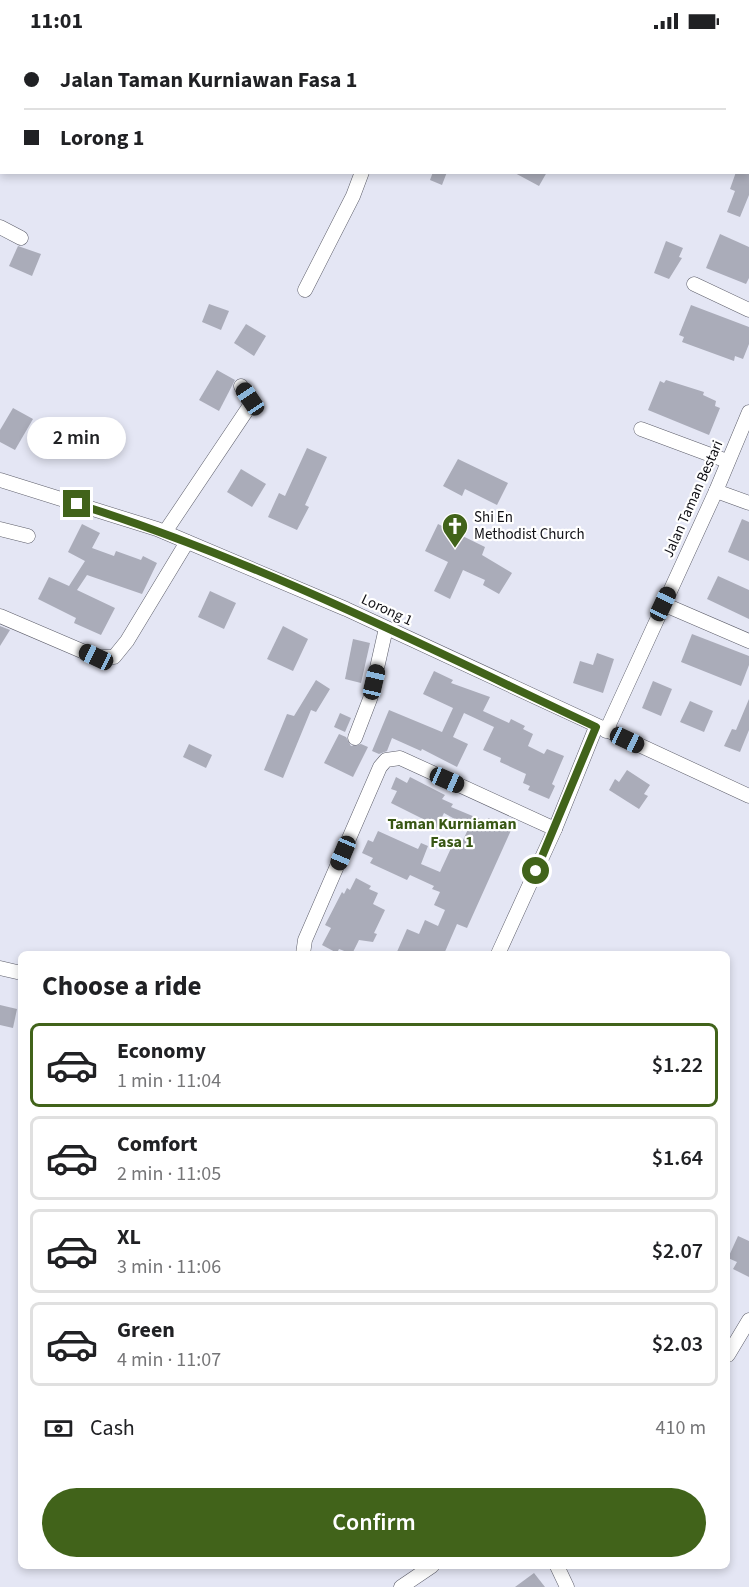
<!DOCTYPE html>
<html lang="en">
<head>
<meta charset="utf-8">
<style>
	:root { --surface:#fff; --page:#f2f2f2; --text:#202124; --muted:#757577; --line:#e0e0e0; --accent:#41631a }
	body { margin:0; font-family:"Source Sans 3",sans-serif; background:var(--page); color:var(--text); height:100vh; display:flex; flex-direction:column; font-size:22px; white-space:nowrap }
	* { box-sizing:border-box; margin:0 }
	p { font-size:20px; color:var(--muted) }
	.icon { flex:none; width:33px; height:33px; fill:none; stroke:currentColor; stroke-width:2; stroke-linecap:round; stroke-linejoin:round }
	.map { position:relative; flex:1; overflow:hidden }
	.side { position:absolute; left:18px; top:909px; width:712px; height:618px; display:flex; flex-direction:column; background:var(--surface); border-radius:9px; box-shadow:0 3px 9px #0003 }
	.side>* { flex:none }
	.banner { position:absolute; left:0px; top:0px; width:750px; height:132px; box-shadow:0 3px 9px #0003; display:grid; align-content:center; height:132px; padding:0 24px; background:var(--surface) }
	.end { position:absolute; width:27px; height:27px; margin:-14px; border:8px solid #41631a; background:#fff; box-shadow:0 0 0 3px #fff }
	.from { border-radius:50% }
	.bubble { position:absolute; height:42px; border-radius:21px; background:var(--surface); box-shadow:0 3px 9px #0003; font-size:20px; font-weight:600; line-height:42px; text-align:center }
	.car { position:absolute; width:18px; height:36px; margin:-18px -9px; border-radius:8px; box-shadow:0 0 4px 2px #0007; background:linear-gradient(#222 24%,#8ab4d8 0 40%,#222 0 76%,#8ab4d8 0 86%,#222 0) }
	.banner b { display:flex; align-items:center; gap:21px; height:57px; font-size:22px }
	.banner b+b { border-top:2px solid var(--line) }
	.banner i { width:15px; height:15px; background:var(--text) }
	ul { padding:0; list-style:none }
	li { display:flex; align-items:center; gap:18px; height:84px; margin:0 12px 9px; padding:0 12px; border:3px solid var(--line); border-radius:9px }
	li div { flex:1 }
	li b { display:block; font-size:22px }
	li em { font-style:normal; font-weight:600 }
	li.on { border-color:var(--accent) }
	li>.icon { width:54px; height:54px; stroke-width:1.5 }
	h2 { padding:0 24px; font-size:27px; line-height:72px }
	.pay { display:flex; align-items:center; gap:15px; height:66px; padding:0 24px; font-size:22px }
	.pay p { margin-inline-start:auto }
	.cta { display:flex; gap:12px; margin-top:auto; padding:12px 24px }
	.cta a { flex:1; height:69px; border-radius:36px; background:var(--accent); color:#fff; font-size:24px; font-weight:600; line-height:69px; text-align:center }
	.status { display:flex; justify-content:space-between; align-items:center; height:42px; padding:0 30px; background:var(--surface); direction:ltr }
	.status svg { height:16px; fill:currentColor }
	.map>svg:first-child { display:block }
	.building { fill:#aaacb9 }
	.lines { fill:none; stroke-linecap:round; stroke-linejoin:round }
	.minor-casing { stroke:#5d5e6a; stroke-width:15 }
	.minor { stroke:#fff; stroke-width:14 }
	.route { stroke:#41631a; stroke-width:8 }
	.labels { text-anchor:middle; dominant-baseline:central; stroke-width:4.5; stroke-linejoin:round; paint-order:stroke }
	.street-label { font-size:15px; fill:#101015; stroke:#fff }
	.poi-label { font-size:15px; fill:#101015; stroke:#fff; text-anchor:start }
	.neighbourhood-label { font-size:16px; font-weight:bold; fill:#385714; stroke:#fff }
</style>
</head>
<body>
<div class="status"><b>11:01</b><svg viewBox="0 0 49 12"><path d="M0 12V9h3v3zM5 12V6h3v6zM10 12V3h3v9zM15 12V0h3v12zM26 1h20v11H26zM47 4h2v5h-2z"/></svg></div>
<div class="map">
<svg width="749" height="1545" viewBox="0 0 749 1545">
	<rect width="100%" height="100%" fill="#e4e6f4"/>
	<g class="building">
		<path d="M433 130H447L442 143 430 138Z"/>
		<path d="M513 130H547L539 144Z"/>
		<path d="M736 130H749V153L740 175 727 170 735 149 730 147Z"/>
		<path d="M720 192 749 205V236L746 242 706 226Z"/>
		<path d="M666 199 683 206 679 215 682 216 669 237 654 231Z"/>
		<path d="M18 204 41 212 32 234 9 224Z"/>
		<path d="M209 262 229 269 221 288 202 280Z"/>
		<path d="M691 263 749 285V302L743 317 735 314 734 319 682 300 684 295 679 293Z"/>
		<path d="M246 282 266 294 254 314 234 301Z"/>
		<path d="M217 328 235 338 219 369 199 358Z"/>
		<path d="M666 338 704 350 703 353 716 359 715 364 720 366 709 393 648 368 660 339 664 341Z"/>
		<path d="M13 366 33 377 15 408 0 400V388Z"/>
		<path d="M307 406 327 415 305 463 309 465 297 488 268 475 279 451 285 454Z"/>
		<path d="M458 417 508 441 497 463 465 447 462 454 443 444Z"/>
		<path d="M241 427 266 442 252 465 227 450Z"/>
		<path d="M742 477 749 480V519L728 510Z"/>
		<path d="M82 482 100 491 92 506 114 514 116 509 141 518 143 514 157 521 142 552 87 533 77 548 115 566 101 593 74 581 76 576 38 557 49 535 69 544 85 519 68 510Z"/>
		<path d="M438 482 485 505 482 513 512 531 499 552 483 543 485 538 463 528 450 557 434 549 448 520 425 509Z"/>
		<path d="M718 534 749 548V577L707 557Z"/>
		<path d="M210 549 236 561 224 587 198 575Z"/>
		<path d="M0 584 10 588 0 604Z"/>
		<path d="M283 584 308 597 293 629 267 617Z"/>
		<path d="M692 592 749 614V623L741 644 681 620Z"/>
		<path d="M353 597 370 601 361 641 345 637Z"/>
		<path d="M597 611 614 617 603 651 573 641 580 619 593 623Z"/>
		<path d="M434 629 453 638 451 641 490 655 483 669 509 681 511 677 525 684 523 687 533 692 528 704 544 712 547 707 564 714 552 742 555 744 549 757 528 748 530 744 523 741 526 732 500 720 501 716 483 708 494 685 464 671 453 695 468 702 457 725 422 707 421 709 392 696 387 709 379 712 372 709 389 668 442 690 453 666 423 652Z"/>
		<path d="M316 638 330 647 316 670 311 668 283 736 264 728 287 672 294 674Z"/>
		<path d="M653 639 672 647 661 674 642 666Z"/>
		<path d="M749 657V688L740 710 724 704 732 687 736 688Z"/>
		<path d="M690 659 713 669 704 690 680 680Z"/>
		<path d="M340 671 351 676 345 690 334 685Z"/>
		<path d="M339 692 346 695 351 704 361 702 368 705 353 735 324 721Z"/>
		<path d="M189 702 212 713 206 726 183 715Z"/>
		<path d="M627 728 650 743 644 752 648 754 639 767 609 748 615 737 619 740Z"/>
		<path d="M396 735 407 741 410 735 445 753 442 757 453 762 451 765 487 780 488 776 512 786 467 886 457 882 444 912H396L407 887 419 892 425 878 438 884 445 868 434 863 440 850 432 847 434 844 410 833 407 838 370 821 373 816 362 811 368 798 373 800 378 789 418 807 421 801 428 804 421 822 440 830 452 804 459 807 469 785 444 771 436 787 424 781 425 778 391 761 397 749 391 747Z"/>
		<path d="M356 836 371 844 369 847 378 851 373 862 385 868 374 891 377 892 373 900 359 898 352 912 339 907 337 911 322 903 331 886 325 883 342 850 344 852 347 846 350 848Z"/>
		<path d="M0 963 17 967 13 986 0 983Z"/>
		<path d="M738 1194 749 1199V1235L733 1227 737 1220 728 1216Z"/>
		<path d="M534 1531 545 1545H515Z"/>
	</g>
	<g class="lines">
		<g class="minor-casing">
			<g id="minor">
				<path d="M487 0 491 2"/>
				<path d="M419 2V0"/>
				<path d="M710 2 711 0"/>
				<path d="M748 96 749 97"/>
				<path d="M0 185 21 196"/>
				<path d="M694 242 749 268"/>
				<path d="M305 248 353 154 362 130"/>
				<path d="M641 387 727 419"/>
				<path d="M0 438 157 487 346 567 749 754"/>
				<path d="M716 449 749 461"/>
				<path d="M0 487 28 494"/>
				<path d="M165 490 251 362 241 344"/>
				<path d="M663 562 749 599"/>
				<path d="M0 574 96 615H114L127 599 187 500"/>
				<path d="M606 689 716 449 749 370"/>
				<path d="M355 696 370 657 386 586"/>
				<path d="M303 912 305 898 380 725 386 718 400 716 555 787"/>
				<path d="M498 912 555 787 596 685"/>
				<path d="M0 926 17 930"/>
				<path d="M728 1313 749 1278"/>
				<path d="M557 1524 567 1545"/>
				<path d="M401 1545 432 1524"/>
			</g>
		</g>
		<use href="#minor" class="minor"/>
	</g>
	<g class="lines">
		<path class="route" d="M77 462C257 518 426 605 596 685L536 829"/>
	</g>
	<defs>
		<g id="church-pin" transform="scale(1.35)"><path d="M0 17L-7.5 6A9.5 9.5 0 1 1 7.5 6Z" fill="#41631a" stroke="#fff"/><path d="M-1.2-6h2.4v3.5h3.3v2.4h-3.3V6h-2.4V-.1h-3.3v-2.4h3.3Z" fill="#fff"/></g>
	</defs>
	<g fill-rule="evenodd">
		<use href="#church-pin" x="455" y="484"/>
	</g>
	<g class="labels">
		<g class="street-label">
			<text transform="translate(693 457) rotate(-66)">Jalan Taman Bestari</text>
			<text transform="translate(387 568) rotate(25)">Lorong 1</text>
		</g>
		<g class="poi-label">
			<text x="474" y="475">Shi En<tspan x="474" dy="17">Methodist Church</tspan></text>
		</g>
		<g class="neighbourhood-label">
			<text x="452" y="782">Taman Kurniaman<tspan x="452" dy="18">Fasa 1</tspan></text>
		</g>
	</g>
</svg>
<i class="end from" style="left:536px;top:829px"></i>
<i class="end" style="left:77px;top:462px"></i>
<div class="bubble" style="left:27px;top:375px;width:99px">2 min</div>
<i class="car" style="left:250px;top:357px;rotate:326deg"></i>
<i class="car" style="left:663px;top:562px;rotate:25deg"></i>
<i class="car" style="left:96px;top:615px;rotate:295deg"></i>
<i class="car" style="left:374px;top:640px;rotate:13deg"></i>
<i class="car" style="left:627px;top:698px;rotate:115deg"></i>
<i class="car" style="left:447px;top:738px;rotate:114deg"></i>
<i class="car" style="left:343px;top:811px;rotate:203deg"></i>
<div class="banner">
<b><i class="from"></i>Jalan Taman Kurniawan Fasa 1</b>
<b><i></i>Lorong 1</b>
</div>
<section class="side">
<h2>Choose a ride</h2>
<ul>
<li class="on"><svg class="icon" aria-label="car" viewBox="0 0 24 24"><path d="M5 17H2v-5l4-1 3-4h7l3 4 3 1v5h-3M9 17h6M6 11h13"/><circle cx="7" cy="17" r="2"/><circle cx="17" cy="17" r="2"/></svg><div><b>Economy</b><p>1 min · 11:04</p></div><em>$1.22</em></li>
<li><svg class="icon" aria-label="car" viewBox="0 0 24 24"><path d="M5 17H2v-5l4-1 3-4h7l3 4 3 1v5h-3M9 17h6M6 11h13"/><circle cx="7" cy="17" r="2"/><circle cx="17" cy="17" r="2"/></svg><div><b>Comfort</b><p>2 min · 11:05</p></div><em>$1.64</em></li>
<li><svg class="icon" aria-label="car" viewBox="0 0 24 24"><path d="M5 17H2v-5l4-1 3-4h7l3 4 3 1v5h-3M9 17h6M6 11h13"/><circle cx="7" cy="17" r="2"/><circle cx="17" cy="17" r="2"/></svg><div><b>XL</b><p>3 min · 11:06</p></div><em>$2.07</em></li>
<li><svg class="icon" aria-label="car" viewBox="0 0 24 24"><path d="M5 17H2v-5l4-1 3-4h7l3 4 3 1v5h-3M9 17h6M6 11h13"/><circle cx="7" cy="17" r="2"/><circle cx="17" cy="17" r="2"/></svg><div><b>Green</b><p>4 min · 11:07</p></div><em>$2.03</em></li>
</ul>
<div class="pay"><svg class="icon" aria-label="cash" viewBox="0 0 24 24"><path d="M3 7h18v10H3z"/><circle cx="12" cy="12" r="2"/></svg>Cash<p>410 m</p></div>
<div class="cta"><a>Confirm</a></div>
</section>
</div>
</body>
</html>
